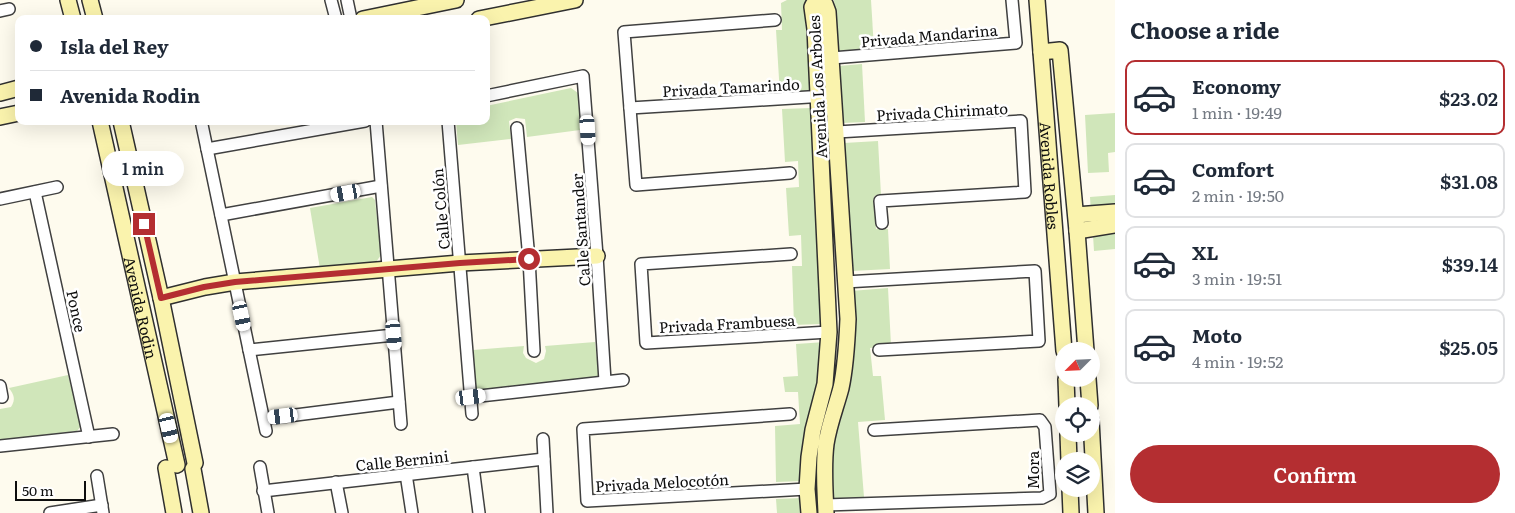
<!DOCTYPE html>
<html lang="en">
<head>
<meta charset="utf-8">
<style>
	:root { --surface:#fff; --page:#f6f6f7; --text:#1f2937; --muted:#747a83; --line:#e0e1e3; --accent:#b42e31 }
	body { margin:0; font-family:Literata,serif; background:var(--page); color:var(--text); height:100vh; display:flex; flex-direction:column; font-size:19px; white-space:nowrap }
	* { box-sizing:border-box; margin:0 }
	p { font-size:16px; color:var(--muted) }
	.icon { flex:none; width:28px; height:28px; fill:none; stroke:currentColor; stroke-width:2; stroke-linecap:round; stroke-linejoin:round }
	.map { position:relative; flex:1; overflow:hidden }
	.details { display:flex; flex-direction:column; background:var(--surface); width:400px }
	.details>* { flex:none }
	.banner { position:absolute; left:15px; top:15px; width:475px; height:110px; border-radius:10px; box-shadow:0 5px 20px #0002; display:grid; align-content:center; height:110px; padding:0 15px; background:var(--surface) }
	.needle { width:32px; rotate:246deg }
	.tools { position:absolute; left:1055px; top:342px; display:grid; gap:10px }
	.tools a { display:grid; place-items:center; width:45px; height:45px; border-radius:50%; background:var(--surface); box-shadow:0 5px 20px #0002; font-size:25px }
	.scale { position:absolute; left:15px; bottom:12px; width:71px; box-sizing:border-box; padding-left:5px; border:2px solid #0d0d0d; border-top:0; font-size:14px; line-height:18px; white-space:nowrap; color:#0d0d0d; -webkit-text-stroke:4px #fff; paint-order:stroke }
	.end { position:absolute; width:22px; height:22px; margin:-11px; border:6px solid #b42e31; background:#fff; box-shadow:0 0 0 2px #fff }
	.from { border-radius:50% }
	.bubble { position:absolute; height:35px; border-radius:18px; background:var(--surface); box-shadow:0 5px 20px #0002; font-size:16px; font-weight:600; line-height:35px; text-align:center }
	.car { position:absolute; width:15px; height:30px; margin:-15px -8px; border-radius:6px; box-shadow:0 0 4px 1px #0007; background:linear-gradient(#fff 24%,#345 0 40%,#fff 0 76%,#345 0 86%,#fff 0) }
	.banner b { display:flex; align-items:center; gap:18px; height:48px; font-size:19px }
	.banner b+b { border-top:1px solid var(--line) }
	.banner i { width:12px; height:12px; background:var(--text) }
	ul { padding:0; list-style:none }
	li { display:flex; align-items:center; gap:15px; height:75px; margin:0 10px 8px; padding:0 5px; border:2px solid var(--line); border-radius:10px }
	li div { flex:1 }
	li b { display:block; font-size:19px }
	li em { font-style:normal; font-weight:600 }
	li.active { border-color:var(--accent) }
	li>.icon { width:45px; height:45px; stroke-width:1.5 }
	h2 { padding:0 15px; font-size:22px; line-height:60px }
	.action { display:flex; gap:10px; margin-top:auto; padding:10px 15px }
	.action a { flex:1; height:58px; border-radius:30px; background:var(--accent); color:#fff; font-size:20px; font-weight:600; line-height:58px; text-align:center }
	main { display:flex; flex:1; min-height:0 }
	.map>svg:first-child { display:block }
	.green { fill:#d0e6ba }
	.lines { fill:none; stroke-linecap:round; stroke-linejoin:round }
	.street-casing { stroke:#404040; stroke-width:14 }
	.secondary-casing { stroke:#2f2f2f; stroke-width:18 }
	.street { stroke:#fff; stroke-width:11 }
	.secondary { stroke:#faf3ad; stroke-width:15 }
	.route { stroke:#b42e31; stroke-width:6 }
	.labels { text-anchor:middle; dominant-baseline:central; stroke-width:5; stroke-linejoin:round; paint-order:stroke }
	.street-label { font-size:15px; fill:#0d0d0d; stroke:#fff }
</style>
</head>
<body>
<main>
<div class="map">
<svg width="1115" height="513" viewBox="0 0 1115 513">
	<rect width="100%" height="100%" fill="#fefbee"/>
	<g class="green">
		<path d="M787 0H812L805 14 810 93 780 95 776 30H782L781 3Z"/>
		<path d="M834 0H871L874 49 837 51Z"/>
		<path d="M862 64 865 122 842 123 839 66Z"/>
		<path d="M571 88 578 93 580 130 527 137 525 119 516 118 509 121 511 139 458 145 456 121H486V106Z"/>
		<path d="M811 108 821 324 794 325 792 266H802L801 235 789 236 786 188 799 187 798 161 785 162 782 109Z"/>
		<path d="M1115 113V152L1108 153 1109 172 1088 173 1085 115Z"/>
		<path d="M878 141 881 195 874 196 876 229H888L890 269 852 271 844 143Z"/>
		<path d="M1115 195V210L1091 213 1090 197Z"/>
		<path d="M372 197 375 200 381 255 376 262 320 269 310 208Z"/>
		<path d="M1115 233V249L1094 251 1093 235Z"/>
		<path d="M888 288 891 345 870 348 873 376H881L885 420 858 422 864 497 829 500V472L851 291Z"/>
		<path d="M595 342 599 377 476 391 473 350 524 346 523 353 526 358 536 363 544 359 546 351 545 346Z"/>
		<path d="M825 342 803 481 776 482 775 426 800 424 798 392H785L783 377 798 376 796 344Z"/>
		<path d="M68 375 81 426 77 431 0 440V409L11 407C16 399 14 395 9 388Z"/>
		<path d="M801 498 802 513H777L776 499Z"/>
	</g>
	<g class="lines">
		<g class="street-casing">
			<g id="street">
				<path d="M331 0 336 19"/>
				<path d="M347 0 351 19"/>
				<path d="M0 11 9 9"/>
				<path d="M775 20 624 32 636 185 790 173"/>
				<path d="M832 58 1016 43 1012 0"/>
				<path d="M486 96 583 76 597 256 605 381"/>
				<path d="M630 108 825 96"/>
				<path d="M376 121 401 424"/>
				<path d="M448 121 472 414"/>
				<path d="M202 125 266 431"/>
				<path d="M517 128 529 259 534 351"/>
				<path d="M837 132 1021 121 1025 192 880 201 882 223"/>
				<path d="M207 149 365 121"/>
				<path d="M35 192 89 437"/>
				<path d="M0 199 57 187"/>
				<path d="M221 215 381 186"/>
				<path d="M791 254 641 264 646 343 829 332"/>
				<path d="M845 282 1035 271 1039 341 879 350"/>
				<path d="M249 350 394 335"/>
				<path d="M0 386 2 397"/>
				<path d="M471 397 623 380"/>
				<path d="M790 414 583 429 587 501 807 489"/>
				<path d="M264 419 399 402"/>
				<path d="M543 439 547 513"/>
				<path d="M0 446 113 434"/>
				<path d="M260 467 268 513"/>
				<path d="M473 467 479 513"/>
				<path d="M406 474 412 513"/>
				<path d="M97 476 103 513"/>
				<path d="M336 482 342 513"/>
				<path d="M263 491 544 459"/>
				<path d="M825 505 1042 498 1050 494 1045 427 1040 420 874 430"/>
				<path d="M50 513 102 505"/>
			</g>
		</g>
		<g class="secondary-casing">
			<g id="secondary">
				<path d="M68 0 73 19"/>
				<path d="M90 0 95 19"/>
				<path id="s1" d="M1037 0 1064 351"/>
				<path d="M363 19 456 0"/>
				<path d="M479 19 575 0"/>
				<path d="M1041 52 1060 50 1077 231 1086 351"/>
				<path d="M0 93 19 88"/>
				<path d="M0 117 19 113"/>
				<path id="s2" d="M100 121 177 465"/>
				<path d="M121 121 161 298 195 463"/>
				<path d="M1076 215 1115 212"/>
				<path d="M1077 231 1115 225"/>
				<path d="M161 298 205 287 235 282 460 263 597 256"/>
				<path d="M1066 379 1067 406"/>
				<path d="M1088 379 1090 406"/>
				<path d="M1091 420 1096 513"/>
				<path d="M1068 434 1069 461"/>
				<path d="M166 468 174 513"/>
				<path d="M193 469 201 513"/>
				<path d="M1070 489 1071 513"/>
				<path d="M809 513 807 489 809 457 813 430 825 384 829 332 815 29 812 7 813 5 819 2 825 4 828 12 848 319C847 342 846 365 841 388 836 407 829 424 826 444 823 467 825 489 826 513"/>
			</g>
		</g>
		<use href="#street" class="street"/>
		<use href="#secondary" class="secondary"/>
	</g>
	<g class="lines">
		<path class="route" d="M144 224 161 298 204 287 235 282 460 263 529 259"/>
	</g>
	<g class="labels">
		<g class="street-label">
			<text transform="translate(929 35) rotate(-5)">Privada Mandarina</text>
			<text transform="translate(731 87) rotate(-3)">Privada Tamarindo</text>
			<text transform="translate(817 87) rotate(-93)">Avenida Los Arboles</text>
			<text transform="translate(942 111) rotate(-3)">Privada Chirimato</text>
			<text stroke="none"><textPath href="#s1" startOffset="176">Avenida Robles</textPath></text>
			<text transform="translate(440 209) rotate(-95)">Calle Colón</text>
			<text transform="translate(580 230) rotate(-94)">Calle Santander</text>
			<text stroke="none"><textPath href="#s2" startOffset="191">Avenida Rodin</textPath></text>
			<text transform="translate(77 311) rotate(78)">Ponce</text>
			<text transform="translate(727 323) rotate(-3)">Privada Frambuesa</text>
			<text transform="translate(402 460) rotate(-6)">Calle Bernini</text>
			<text transform="translate(1032 470) rotate(-90)">Mora</text>
			<text transform="translate(662 482) rotate(-3)">Privada Melocotón</text>
		</g>
	</g>
</svg>
<div class="tools">
<a><svg class="needle" viewBox="-14 -14 28 28"><path d="M0-13l5 13h-10z" fill="#e53935"/><path d="M0 13l5-13h-10z" fill="#747a83"/></svg></a>
<a><svg class="icon" aria-label="locate" viewBox="0 0 24 24"><circle cx="12" cy="12" r="6"/><path d="M12 2v4M12 18v4M2 12h4M18 12h4"/></svg></a>
<a><svg class="icon" aria-label="layers" viewBox="0 0 24 24"><path d="M12 4l9 5-9 5-9-5zM3 14l9 5 9-5"/></svg></a>
</div>
<div class="scale">50 m</div>
<i class="end from" style="left:529px;top:259px"></i>
<i class="end" style="left:144px;top:224px"></i>
<div class="bubble" style="left:102px;top:151px;width:82px">1 min</div>
<i class="car" style="left:588px;top:130px;rotate:176deg"></i>
<i class="car" style="left:346px;top:193px;rotate:260deg"></i>
<i class="car" style="left:242px;top:316px;rotate:168deg"></i>
<i class="car" style="left:394px;top:335px;rotate:175deg"></i>
<i class="car" style="left:471px;top:397px;rotate:83deg"></i>
<i class="car" style="left:283px;top:416px;rotate:263deg"></i>
<i class="car" style="left:169px;top:428px;rotate:167deg"></i>
<div class="banner">
<b><i class="from"></i>Isla del Rey</b>
<b><i></i>Avenida Rodin</b>
</div>
</div>
<section class="details">
<h2>Choose a ride</h2>
<ul>
<li class="active"><svg class="icon" aria-label="car" viewBox="0 0 24 24"><path d="M5 17H2v-5l4-1 3-4h7l3 4 3 1v5h-3M9 17h6M6 11h13"/><circle cx="7" cy="17" r="2"/><circle cx="17" cy="17" r="2"/></svg><div><b>Economy</b><p>1 min · 19:49</p></div><em>$23.02</em></li>
<li><svg class="icon" aria-label="car" viewBox="0 0 24 24"><path d="M5 17H2v-5l4-1 3-4h7l3 4 3 1v5h-3M9 17h6M6 11h13"/><circle cx="7" cy="17" r="2"/><circle cx="17" cy="17" r="2"/></svg><div><b>Comfort</b><p>2 min · 19:50</p></div><em>$31.08</em></li>
<li><svg class="icon" aria-label="car" viewBox="0 0 24 24"><path d="M5 17H2v-5l4-1 3-4h7l3 4 3 1v5h-3M9 17h6M6 11h13"/><circle cx="7" cy="17" r="2"/><circle cx="17" cy="17" r="2"/></svg><div><b>XL</b><p>3 min · 19:51</p></div><em>$39.14</em></li>
<li><svg class="icon" aria-label="car" viewBox="0 0 24 24"><path d="M5 17H2v-5l4-1 3-4h7l3 4 3 1v5h-3M9 17h6M6 11h13"/><circle cx="7" cy="17" r="2"/><circle cx="17" cy="17" r="2"/></svg><div><b>Moto</b><p>4 min · 19:52</p></div><em>$25.05</em></li>
</ul>
<div class="action"><a>Confirm</a></div>
</section>
</main>
</body>
</html>
